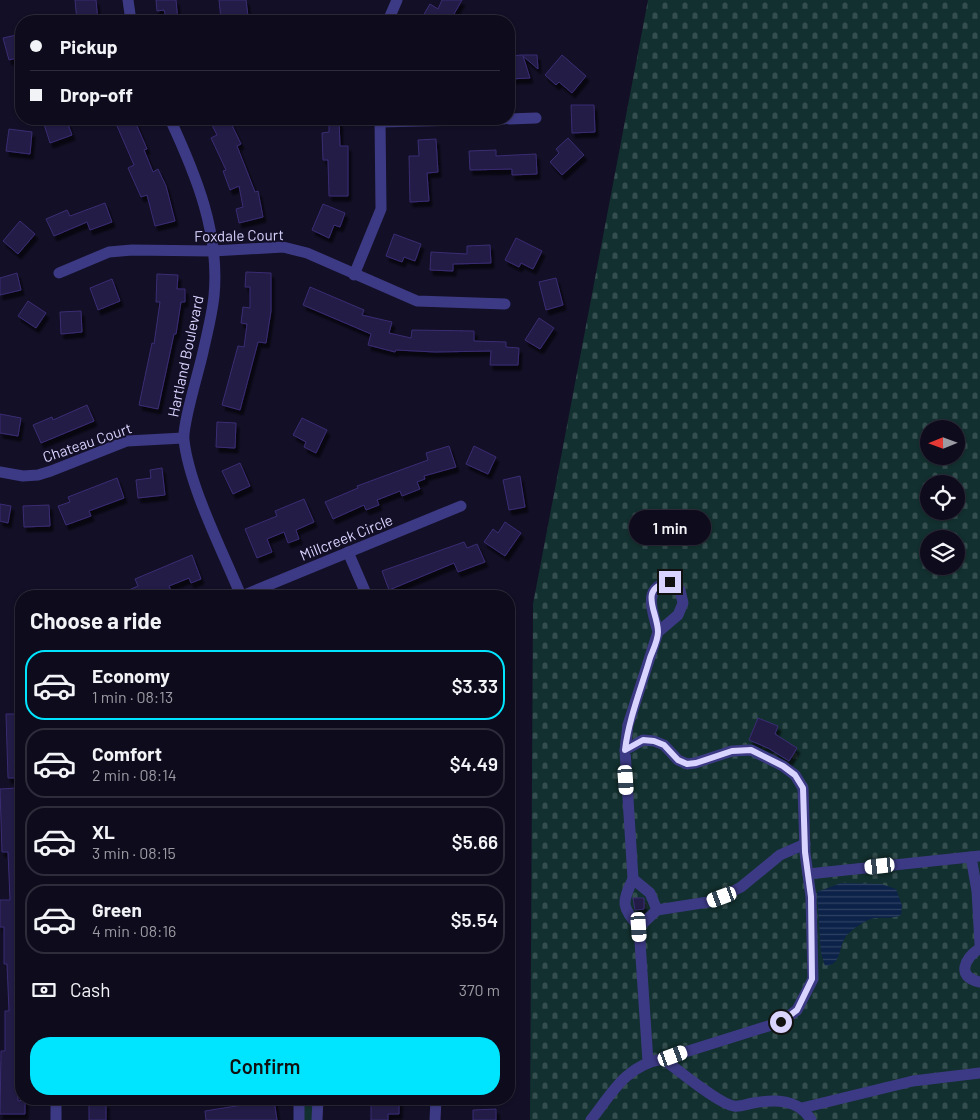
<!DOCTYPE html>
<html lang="en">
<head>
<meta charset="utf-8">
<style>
	:root { --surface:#0e0b1c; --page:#1c1929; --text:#f1f3f6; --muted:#9b9ba3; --line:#2e2b3b; --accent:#00e5ff }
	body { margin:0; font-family:Barlow,sans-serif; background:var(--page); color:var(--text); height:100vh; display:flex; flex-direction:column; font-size:19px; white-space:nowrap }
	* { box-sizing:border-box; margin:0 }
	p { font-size:16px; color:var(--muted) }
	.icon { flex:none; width:28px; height:28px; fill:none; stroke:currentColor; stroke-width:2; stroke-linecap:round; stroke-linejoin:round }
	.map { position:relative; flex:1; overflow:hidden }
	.drawer { position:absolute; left:15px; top:590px; width:500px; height:515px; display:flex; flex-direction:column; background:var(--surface); border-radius:20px; box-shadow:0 1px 4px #0004,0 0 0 1px var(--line) }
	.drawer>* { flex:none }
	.banner { position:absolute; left:15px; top:15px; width:500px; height:110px; border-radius:20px; box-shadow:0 1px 4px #0004,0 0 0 1px var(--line); display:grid; align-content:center; height:110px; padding:0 15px; background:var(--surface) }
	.needle { width:32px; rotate:269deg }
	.controls { position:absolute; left:920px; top:420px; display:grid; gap:10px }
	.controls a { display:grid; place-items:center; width:45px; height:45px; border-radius:50%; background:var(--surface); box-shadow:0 1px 4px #0004,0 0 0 1px var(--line); font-size:25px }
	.end { position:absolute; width:22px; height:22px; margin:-11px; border:6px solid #d9d4ff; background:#111; box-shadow:0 0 0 2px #111 }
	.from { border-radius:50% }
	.bubble { position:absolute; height:35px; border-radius:18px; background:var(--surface); box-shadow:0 1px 4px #0004,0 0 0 1px var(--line); font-size:16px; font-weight:600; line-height:35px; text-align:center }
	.car { position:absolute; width:15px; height:30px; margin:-15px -8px; border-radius:6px; box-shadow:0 0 4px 1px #0007; background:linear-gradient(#fff 24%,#345 0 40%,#fff 0 76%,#345 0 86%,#fff 0) }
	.banner b { display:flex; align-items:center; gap:18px; height:48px; font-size:19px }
	.banner b+b { border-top:1px solid var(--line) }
	.banner i { width:12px; height:12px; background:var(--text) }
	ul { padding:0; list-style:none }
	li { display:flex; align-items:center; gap:15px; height:70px; margin:0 10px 8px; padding:0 5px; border:2px solid var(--line); border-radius:20px }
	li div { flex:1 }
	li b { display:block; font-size:19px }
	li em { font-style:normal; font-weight:600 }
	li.current { border-color:var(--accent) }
	li>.icon { width:45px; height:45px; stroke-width:1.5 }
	h2 { padding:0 15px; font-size:22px; line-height:60px }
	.pay { display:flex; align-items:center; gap:12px; height:55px; padding:0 15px; font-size:19px }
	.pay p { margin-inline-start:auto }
	.button { display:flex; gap:10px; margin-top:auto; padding:10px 15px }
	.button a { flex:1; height:58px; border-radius:20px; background:var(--accent); color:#111; font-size:20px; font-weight:600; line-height:58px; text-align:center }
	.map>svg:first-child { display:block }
	.green { fill:#12302f }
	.cemetery { fill:url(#cemetery-stones); fill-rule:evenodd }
	.water { fill:url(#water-rules) }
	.building { fill:#241b47; stroke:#3b2d73; filter:url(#shadow) }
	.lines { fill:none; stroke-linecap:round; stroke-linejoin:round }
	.minor { stroke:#3d3a85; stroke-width:11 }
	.route { stroke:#d9d4ff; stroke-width:6 }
	.labels { text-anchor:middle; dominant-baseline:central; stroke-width:4; stroke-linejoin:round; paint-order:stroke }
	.street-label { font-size:15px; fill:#d9d4ff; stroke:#130f26 }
</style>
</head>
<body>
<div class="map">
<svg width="980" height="1120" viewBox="0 0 980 1120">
	<defs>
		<pattern id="cemetery-stones" width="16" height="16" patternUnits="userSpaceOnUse" patternTransform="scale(1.25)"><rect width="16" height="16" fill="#12302f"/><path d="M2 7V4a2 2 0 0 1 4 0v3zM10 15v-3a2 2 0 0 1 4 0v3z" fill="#344d4e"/></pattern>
		<pattern id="water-rules" width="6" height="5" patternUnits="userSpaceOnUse" patternTransform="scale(1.25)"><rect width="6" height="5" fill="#0c2248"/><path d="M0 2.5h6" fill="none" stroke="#2f4163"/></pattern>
		<filter id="shadow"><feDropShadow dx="3" dy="5" stdDeviation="1" flood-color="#0009"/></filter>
	</defs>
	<rect width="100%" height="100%" fill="#130f26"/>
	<rect class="green" x="303" y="1099" width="10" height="21"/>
	<path class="cemetery" d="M648 0H980V1120H530L533 604ZM929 429H956V456H929ZM929 484H956V511H929ZM929 539H956V566H929Z"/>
	<path class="water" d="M841 883 881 884 896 889 902 905 901 915C891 920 881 916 871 919 864 921 853 929 848 934 837 944 844 965 825 966L821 953 817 892Z"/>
	<g class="building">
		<path d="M75 0H96L98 21H77Z"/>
		<path d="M156 0H176L178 21H167L164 10 157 11Z"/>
		<path d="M219 0H246L248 16 221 19Z"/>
		<path d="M442 0H462L450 21H432L423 16 430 4 438 9Z"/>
		<path d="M21 34V57L9 60 3 38Z"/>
		<path d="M522 55H537L538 69 523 56 530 78 509 79V56Z"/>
		<path d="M562 55 586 76 572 93 559 82 556 85 545 75Z"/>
		<path d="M571 105H594L595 132 572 133Z"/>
		<path d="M59 119H66L72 135 50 143 44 124Z"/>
		<path d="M114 119H134L147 149 144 150 153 172 158 169 166 186 175 221 155 226 147 195 141 197 128 168 134 165Z"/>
		<path d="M225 119H229L241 144 237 146 255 192 258 191 263 217 239 223 236 209 243 207 239 186 230 190 223 171 226 170 211 138 217 135 212 125Z"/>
		<path d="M329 119H339L340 146H348V196H329L328 160H323L322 133 329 132Z"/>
		<path d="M9 129 32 132 30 154 6 151Z"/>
		<path d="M568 138 584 155 562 175 550 162 559 153 556 149Z"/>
		<path d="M436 139 438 172 427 173 429 201 410 202 409 156H419L418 140Z"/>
		<path d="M496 150V156L536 154 537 174 512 175V169L470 170 469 151Z"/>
		<path d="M105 203 112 222 90 230 87 222 54 236 46 219 67 210 70 216Z"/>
		<path d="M323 204 345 213 340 227 334 225 329 238 312 230Z"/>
		<path d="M20 221 35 234 18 254 3 241Z"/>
		<path d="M394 234 421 244 415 261 404 257 402 262 386 256Z"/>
		<path d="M516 238 542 251 533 269 521 263 519 267 505 260Z"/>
		<path d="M490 245 491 263 453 264V271L430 270 431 252 467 254V246Z"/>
		<path d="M246 272 271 273V311L266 343 258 342 240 410 222 405 238 346 244 347 247 324 241 323 243 307 250 308V287H245Z"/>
		<path d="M17 273 21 290 0 295V278Z"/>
		<path d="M157 274 178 275 177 289H185V302H181L176 334H174L158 409 139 405 152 343 154 344 160 302H156Z"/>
		<path d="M556 278 563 305 546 310 539 282Z"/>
		<path d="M112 279 120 301 98 310 90 288Z"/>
		<path d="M310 287 364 310 362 315 392 322 389 333 411 338 412 330 474 331V341L506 342V347L519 348 518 365H490L491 351 435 352 396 350 395 352 368 345 371 334 303 305Z"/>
		<path d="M28 301 46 313 36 328 18 316Z"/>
		<path d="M81 311 82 332 61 334 60 312Z"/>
		<path d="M539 318 554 328 540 349 525 340Z"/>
		<path d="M87 405 94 421 41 443 33 425 52 417 53 420Z"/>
		<path d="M0 414 21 418 18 436 0 433Z"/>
		<path d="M302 418 327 430 316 453 304 447 306 442 293 435Z"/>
		<path d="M217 422 236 423 235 448 216 447Z"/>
		<path d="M449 446 456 467 424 476 425 479 417 482 420 489 402 496 400 491 377 500 379 505 366 510 364 505 333 519 325 502 358 488 357 486 428 460 426 453Z"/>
		<path d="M474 446 496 457 488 474 466 464Z"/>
		<path d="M240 463 250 486 233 494 222 471Z"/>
		<path d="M162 468 165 495 138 498 136 480 151 478 150 470Z"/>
		<path d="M520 476 525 507 509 510 503 480Z"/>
		<path d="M117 478 124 498 89 511 91 516 66 525 58 506 70 502 68 497Z"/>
		<path d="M304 499 314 522 296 530 299 539 288 543 284 532 267 539 272 552 257 558 245 529 277 516 275 511Z"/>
		<path d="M0 504 11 506 8 523 0 521Z"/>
		<path d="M49 505 50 526 24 527 23 506Z"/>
		<path d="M505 522 521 533 505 556 484 542 493 529 498 533Z"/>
		<path d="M464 542 467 548 477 544 485 562 458 572 454 563 389 590 382 571Z"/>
		<path d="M192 555 201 579 191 583 189 578 169 586 172 593 164 596H157L155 592 145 596H115L138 586 135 579Z"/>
		<path d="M6 714H21V778H8Z"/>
		<path d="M758 718 778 726 775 734 797 748 789 761 768 748 749 740Z"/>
		<path d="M16 788 17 801 21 800V1039H19L21 1077H17L18 1101 25 1100V1114H0L1 1051H5V1011H9L7 964H4V927H0V900H10L8 852H2L0 789Z"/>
		<path d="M633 898H644V909L635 910Z"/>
		<path d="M371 1099H399V1114H388V1120H371Z"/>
		<path d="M274 1100 277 1120H206L205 1111Z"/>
		<rect x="89" y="1103" width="17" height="17"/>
		<path d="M496 1109V1120H473V1110Z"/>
	</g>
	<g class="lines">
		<g class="minor">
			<path d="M128 0 131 21"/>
			<path d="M388 21 397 0"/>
			<path d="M170 119C196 175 220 233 214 296 212 315 207 334 203 352 199 371 182 425 184 440 189 486 223 552 241 596"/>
			<path d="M509 119 536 118"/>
			<path d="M380 122 504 119"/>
			<path d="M59 273 109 252 132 250 213 251 283 247 307 253 417 301 505 304"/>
			<path d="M354 275 381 209 380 119"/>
			<path d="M0 472 23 476 38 475 51 471 127 441 183 438"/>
			<path d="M348 552 367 596"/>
			<path d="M242 596 461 506"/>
			<path d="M625 750 628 725 658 632 678 615 683 603 680 590 670 582C641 587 653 612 658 632"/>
			<path d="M971 857 977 891 980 944"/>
			<path d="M808 874 980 856"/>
			<path d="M633 879 650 893 657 910 639 927"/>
			<path d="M657 910 708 902 722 897 741 887 780 855 805 844"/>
			<path d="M980 948C965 958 955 977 980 982"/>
			<path d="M663 1059C677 1069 720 1105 734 1106 740 1107 747 1104 753 1103 775 1099 799 1099 811 1120"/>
			<path d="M802 1108 913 1081 980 1073"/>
			<path d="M56 1120V1099"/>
			<path d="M299 1120V1099"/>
			<path d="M317 1120 318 1099"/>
			<path d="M435 1120 436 1099"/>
			<path d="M591 1120C612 1093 626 1065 663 1059L781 1022 797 1010 813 979 811 897 805 853 803 788 795 775 783 766 751 750 732 751 695 763 687 764 678 760 664 745 654 741 643 740 625 750 633 879C621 904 622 907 639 927L648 1062"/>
		</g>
	</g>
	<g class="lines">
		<path class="route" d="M670 582C637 588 658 612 658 632 658 640 653 650 650 658 641 689 629 718 625 750L643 740 654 741 664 745 678 760 687 764 696 763 732 751 751 750 783 766 795 775 803 788 805 852 811 897 812 979 797 1010 781 1022"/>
	</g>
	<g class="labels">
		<g class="street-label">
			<text transform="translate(239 235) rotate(-1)">Foxdale Court</text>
			<text transform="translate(185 356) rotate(-78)">Hartland Boulevard</text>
			<text transform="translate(87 442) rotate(-19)">Chateau Court</text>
			<text transform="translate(346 537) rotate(-22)">Millcreek Circle</text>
		</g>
	</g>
</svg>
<div class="controls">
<a><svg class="needle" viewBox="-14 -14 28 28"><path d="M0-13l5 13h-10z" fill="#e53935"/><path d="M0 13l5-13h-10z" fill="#9b9ba3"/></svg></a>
<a><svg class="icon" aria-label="locate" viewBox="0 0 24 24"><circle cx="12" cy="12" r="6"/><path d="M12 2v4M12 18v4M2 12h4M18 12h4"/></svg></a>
<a><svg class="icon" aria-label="layers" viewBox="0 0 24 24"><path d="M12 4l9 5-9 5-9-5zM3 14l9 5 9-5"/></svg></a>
</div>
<i class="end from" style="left:781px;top:1022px"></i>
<i class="end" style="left:670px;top:582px"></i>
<div class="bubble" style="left:629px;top:510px;width:82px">1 min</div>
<i class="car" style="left:626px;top:780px;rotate:176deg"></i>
<i class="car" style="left:880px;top:866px;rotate:264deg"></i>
<i class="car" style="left:722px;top:897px;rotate:250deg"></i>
<i class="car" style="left:639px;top:927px;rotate:176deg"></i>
<i class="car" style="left:673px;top:1056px;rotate:70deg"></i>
<div class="banner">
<b><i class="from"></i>Pickup</b>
<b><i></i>Drop-off</b>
</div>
<section class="drawer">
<h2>Choose a ride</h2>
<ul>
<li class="current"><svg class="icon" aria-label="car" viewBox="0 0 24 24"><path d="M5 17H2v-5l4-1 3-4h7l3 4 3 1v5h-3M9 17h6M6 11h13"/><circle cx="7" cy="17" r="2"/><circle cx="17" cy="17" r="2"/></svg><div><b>Economy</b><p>1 min · 08:13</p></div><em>$3.33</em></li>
<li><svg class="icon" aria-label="car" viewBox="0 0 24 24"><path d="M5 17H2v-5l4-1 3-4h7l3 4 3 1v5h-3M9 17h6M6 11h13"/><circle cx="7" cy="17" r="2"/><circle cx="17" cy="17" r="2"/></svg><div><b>Comfort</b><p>2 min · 08:14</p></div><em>$4.49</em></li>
<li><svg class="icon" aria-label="car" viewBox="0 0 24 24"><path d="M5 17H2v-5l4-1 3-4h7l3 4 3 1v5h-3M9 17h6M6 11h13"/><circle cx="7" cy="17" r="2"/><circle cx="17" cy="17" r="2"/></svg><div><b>XL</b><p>3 min · 08:15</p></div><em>$5.66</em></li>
<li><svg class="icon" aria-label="car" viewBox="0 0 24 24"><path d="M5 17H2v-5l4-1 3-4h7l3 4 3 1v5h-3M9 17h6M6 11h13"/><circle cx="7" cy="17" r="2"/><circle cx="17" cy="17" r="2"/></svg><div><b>Green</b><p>4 min · 08:16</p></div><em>$5.54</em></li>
</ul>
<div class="pay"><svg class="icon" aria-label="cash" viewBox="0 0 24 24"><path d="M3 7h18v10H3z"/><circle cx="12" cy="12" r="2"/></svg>Cash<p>370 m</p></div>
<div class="button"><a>Confirm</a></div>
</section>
</div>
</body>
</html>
